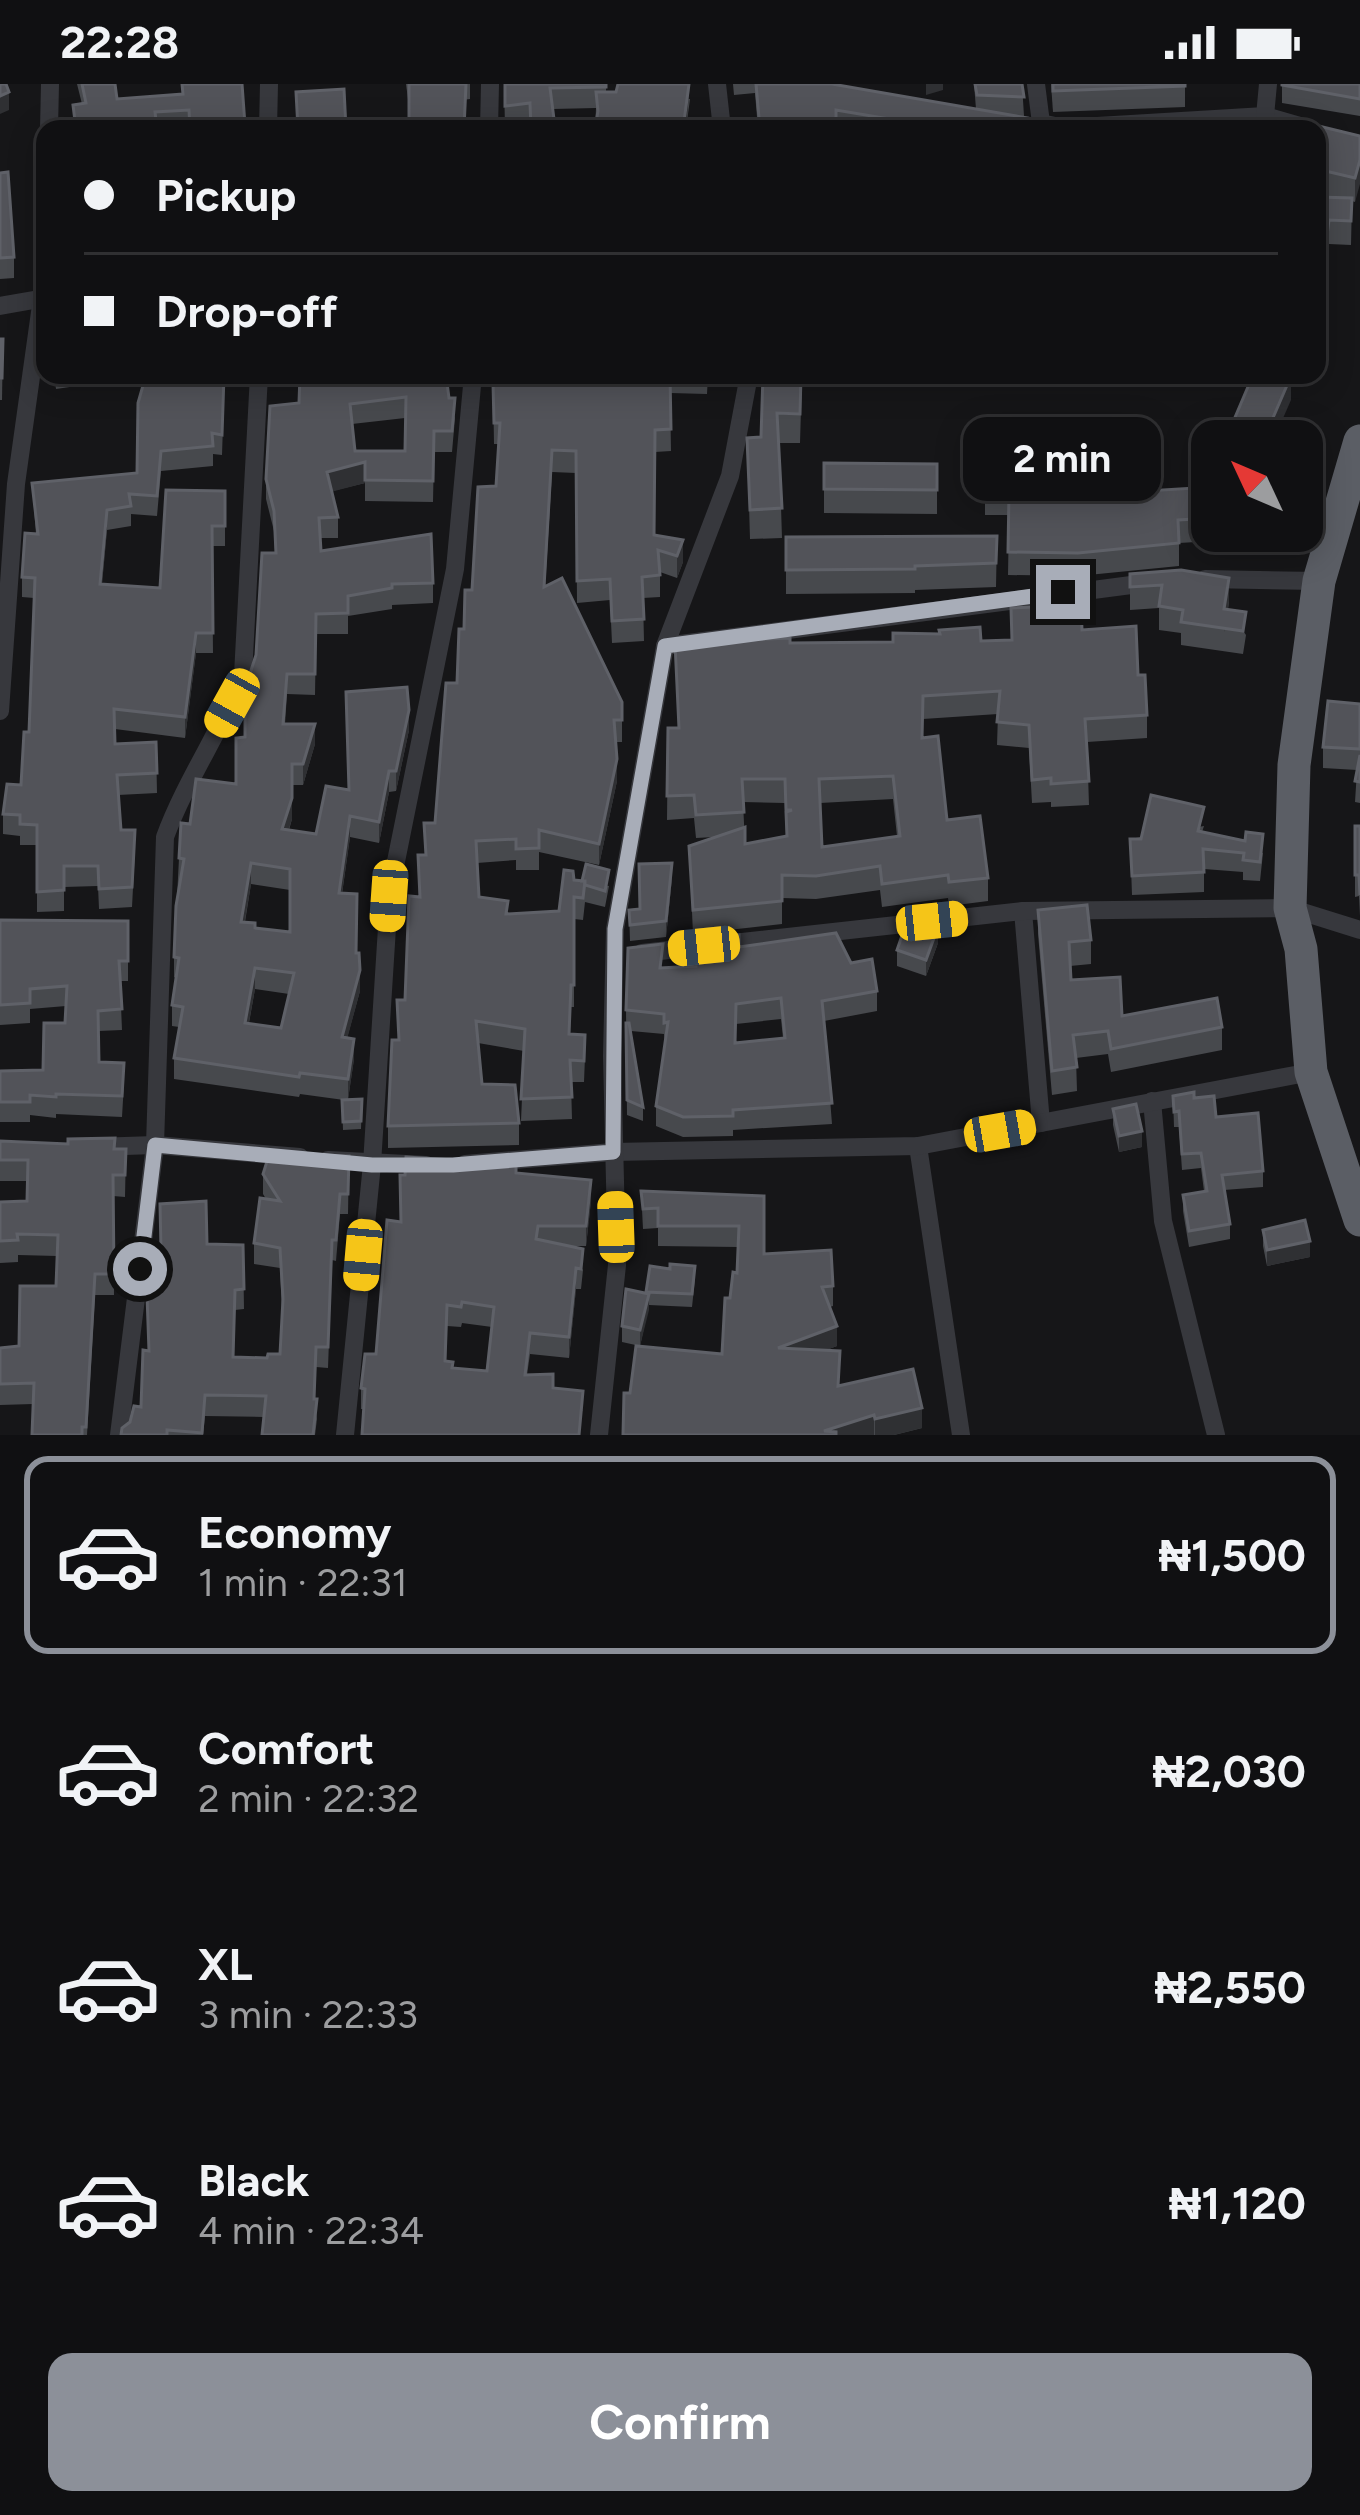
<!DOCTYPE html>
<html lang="en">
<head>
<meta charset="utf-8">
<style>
	:root { --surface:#101012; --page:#19191b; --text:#f1f3f6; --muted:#9c9d9f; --line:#303032; --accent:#8c9099 }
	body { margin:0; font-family:Figtree,sans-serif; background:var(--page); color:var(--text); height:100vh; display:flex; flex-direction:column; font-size:45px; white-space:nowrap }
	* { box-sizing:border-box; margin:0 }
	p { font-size:39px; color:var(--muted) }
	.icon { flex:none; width:66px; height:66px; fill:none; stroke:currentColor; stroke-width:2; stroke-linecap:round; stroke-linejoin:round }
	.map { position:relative; height:1351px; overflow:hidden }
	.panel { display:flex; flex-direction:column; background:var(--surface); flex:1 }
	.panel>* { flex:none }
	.hud { position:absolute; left:36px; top:36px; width:1290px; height:264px; border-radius:24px; box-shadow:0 6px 30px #0003,0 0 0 3px var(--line); display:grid; align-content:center; height:264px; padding:0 48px; background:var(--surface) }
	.needle { width:78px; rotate:314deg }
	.tools { position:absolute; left:1191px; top:336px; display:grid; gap:24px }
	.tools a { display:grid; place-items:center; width:132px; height:132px; border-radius:24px; background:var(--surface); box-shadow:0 6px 30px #0003,0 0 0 3px var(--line); font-size:60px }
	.end { position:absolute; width:54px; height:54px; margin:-27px; border:15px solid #a8adb8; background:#111; box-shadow:0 0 0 6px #111 }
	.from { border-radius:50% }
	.bubble { position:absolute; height:84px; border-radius:24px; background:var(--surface); box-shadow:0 6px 30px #0003,0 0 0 3px var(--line); font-size:39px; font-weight:700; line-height:84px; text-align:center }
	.car { position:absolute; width:36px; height:72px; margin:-36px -18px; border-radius:15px; box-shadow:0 0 9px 3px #0007; background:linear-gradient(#f5c518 24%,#345 0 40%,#f5c518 0 76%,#345 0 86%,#f5c518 0) }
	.hud b { display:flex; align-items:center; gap:42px; height:114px; font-size:45px }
	.hud b+b { border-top:3px solid var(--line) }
	.hud i { width:30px; height:30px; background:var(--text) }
	ul { padding:21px 0 0; list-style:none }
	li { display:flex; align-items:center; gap:36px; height:198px; margin:0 24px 18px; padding:0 24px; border:6px solid transparent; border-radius:24px }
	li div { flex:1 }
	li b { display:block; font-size:45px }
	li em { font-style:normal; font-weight:700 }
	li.current { border-color:var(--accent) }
	li>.icon { width:108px; height:108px; stroke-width:1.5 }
	.primary-button { display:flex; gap:24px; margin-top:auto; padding:24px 48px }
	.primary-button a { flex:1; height:138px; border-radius:24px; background:var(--accent); color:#fff; font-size:48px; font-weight:700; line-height:138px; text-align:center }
	.status { display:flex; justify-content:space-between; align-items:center; height:84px; padding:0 60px; background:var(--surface); direction:ltr }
	.status svg { height:33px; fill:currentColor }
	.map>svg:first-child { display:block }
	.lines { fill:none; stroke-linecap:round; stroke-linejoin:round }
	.minor { stroke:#37383d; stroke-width:18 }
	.trunk { stroke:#5b5e65; stroke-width:33 }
	.wall { fill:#47494d; fill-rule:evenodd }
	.shaded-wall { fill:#2f3033 }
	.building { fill:#525359; stroke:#5f6168; stroke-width:3; fill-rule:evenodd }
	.route { stroke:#a8adb8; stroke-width:15 }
</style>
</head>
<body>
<div class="status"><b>22:28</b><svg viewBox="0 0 49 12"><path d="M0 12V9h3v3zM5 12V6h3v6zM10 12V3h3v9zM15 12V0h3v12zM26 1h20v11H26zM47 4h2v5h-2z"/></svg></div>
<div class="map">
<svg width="1360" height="1351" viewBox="0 0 1360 1351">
	<rect width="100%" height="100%" fill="#161618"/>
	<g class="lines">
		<g class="minor">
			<path d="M717 0 722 45"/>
			<path d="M1036 0 1041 39 1064 44 1265 32 1310 45"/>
			<path d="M1265 32 1268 0"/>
			<path d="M49 45 50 0"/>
			<path d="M268 45 269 0"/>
			<path d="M489 45 490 0"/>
			<path d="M0 222 45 214"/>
			<path d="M1205 495 1319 497"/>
			<path d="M665 562 1154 498"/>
			<path d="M0 627 16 400 42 214 45 143"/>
			<path d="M1023 827 1041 1039"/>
			<path d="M642 869 1023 827 1290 824 1360 846"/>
			<path d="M1152 1017 1163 1137 1216 1351"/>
			<path d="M918 1062 961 1351"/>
			<path d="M94 1063 155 1061 300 1073"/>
			<path d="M328 1076 426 1081"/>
			<path d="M465 1080 613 1068 918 1062 1311 988"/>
			<path d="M119 1351 155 1061 165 753C186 696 221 647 243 591L259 291"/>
			<path d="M345 1351 372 1080 389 812 455 485 473 291"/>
			<path d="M599 1351 617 1181 612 972 615 845 665 562 730 392 749 291"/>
		</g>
		<path class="trunk" d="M1360 357 1319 497 1294 681 1290 824 1301 865 1311 988 1360 1136"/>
	</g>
	<g class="wall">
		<path d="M77 0H115L117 15 182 10 242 0 245 45H73V21L82 20Z"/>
		<path d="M406 0H470V15L409 23Z"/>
		<path d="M504 0H606V8L690 15 686 45H595L596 24 553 25 555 43 565 45 530 40 505 43Z"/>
		<path d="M733 0H841L835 1 976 25 974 0H1022L1024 32H1013L1030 45H758L755 9 734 11Z"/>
		<path d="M1051 0H1185V23L1053 28Z"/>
		<path d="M1282 0H1360V32L1282 19Z"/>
		<path d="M1317 45 1360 52 1355 118 1352 117 1351 161 1329 160 1322 213H1317V113L1337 114 1317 109Z"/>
		<path d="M0 89 14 173V194L0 195Z"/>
		<path d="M0 255H3L2 316H0Z"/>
		<path d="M54 291H117V296L56 305Z"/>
		<path d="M300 291 449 314 455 334 452 368H434L433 418 365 417V399L332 407 338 433V454H320L321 467 433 499V519L392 521V525L348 532V550H316L315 611 287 610 285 640 315 660 303 701H292V735L289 746 316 750 349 706 409 646 396 707 389 708 379 759 350 753 342 810 356 869 360 907 347 954 354 975 348 1015H362L361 1045 343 1046 342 1016H344L300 1010 299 1013 174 995V974L179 943 172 942V921L176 894 174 893V873L179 774 190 740 236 700 275 469 274 447 266 415V395L299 319ZM405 334V367H355L352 340ZM251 800 290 806V848L255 844 245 838ZM255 905 289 910 281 944 249 939Z"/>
		<path d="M520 291H708L707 310 670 309 671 367 655 368 654 451 683 478 677 494 660 488V513L643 514 644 557 612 559 610 516 577 519 576 389 552 388 545 503 622 618V658H616L617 697 599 781 539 768V786H516V776L477 779 479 813 508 830 559 827 574 796 609 802 605 823 585 818 583 836 574 835V923H571L570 950 585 973 584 998H571L572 1035 521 1037 524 967 478 959 482 1000 519 1039V1061L388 1064V1042L398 956 419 813 418 771H425L424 739H435L464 545 496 402 498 360H494L493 299 520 298Z"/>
		<path d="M802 291 800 359H779L782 454 750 455 747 354 761 353Z"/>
		<path d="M224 311 222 371 213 370V382L161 387 157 432 131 430V442L107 446 102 500 160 504 225 407V462H212L213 569H196L185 654 115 645V660L156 658 157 709 118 711 121 746 135 766 132 823 99 825 98 802 64 803V827L37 828V761H20V752L3 750V730L21 701 29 648 34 514 22 513V493L36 450 32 399 137 389Z"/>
		<path d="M824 379 937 380V430L824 429Z"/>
		<path d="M985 381 1097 410 1211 403 1213 457 1179 459V482L1078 492 1008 491 1009 431H985Z"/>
		<path d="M997 452 996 503 915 506V509L786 510V453Z"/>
		<path d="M1130 490 1229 517 1228 526 1246 551 1243 570 1181 561V549L1159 546V524L1130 526Z"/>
		<path d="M1082 546 1138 591 1147 631V654L1087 658 1089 721 1051 723V718L1032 719 1029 664 997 661 998 630 923 635 922 654 947 736 988 794V817L949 822 948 814 882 823 880 806 816 815 782 814V840L693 850 689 762 715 753 696 754 694 734 667 736 668 644H678L790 559 1012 556ZM893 715 897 752 822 763 820 719ZM743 718 785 719 786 752 745 760Z"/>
		<path d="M1360 620V719L1355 718 1357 686 1323 684V663Z"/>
		<path d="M1204 742 1202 748 1263 769 1260 797 1243 796V788L1204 785V808L1132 811 1130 755Z"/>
		<path d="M1355 742H1360V832L1359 812 1355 813Z"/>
		<path d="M672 794 666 853 630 857 629 826 640 825Z"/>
		<path d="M1038 826 1091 856V880L1070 882 1071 896 1122 932 1222 943V966L1111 988 1108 970 1076 974 1077 1007 1052 1011 1038 850Z"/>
		<path d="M0 836 128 837V897H120L122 946 98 947 99 978 124 999 122 1033 56 1030V1034L30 1031V1038H0V987L43 986 65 939 66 922 30 925V939L0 941Z"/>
		<path d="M695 856 851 879 877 907V927L824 937 832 1040 733 1046V1052L683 1053 656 1042V1022L665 959 664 950 631 947 643 1023V1037L627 1031 626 926 662 884 695 882ZM781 935 783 954 735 958 736 940Z"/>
		<path d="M938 859 926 892 897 882V866Z"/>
		<path d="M1173 1012 1194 1014 1216 1033 1263 1087V1103L1224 1106 1230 1140V1155L1189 1163 1183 1127V1111L1204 1107 1201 1084 1182 1086 1179 1043H1174Z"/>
		<path d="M1113 1025 1142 1063 1119 1068 1113 1041Z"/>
		<path d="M0 1057 126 1065 125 1113 113 1112 114 1211H95L87 1351H32L33 1320 0 1321V1264L19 1262 56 1202 57 1172 18 1171V1178L0 1179V1118L27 1117 28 1097H0Z"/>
		<path d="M349 1072 348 1130H340L336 1177 332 1176 328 1284 316 1283 314 1315 317 1335 315 1351H262L264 1333 205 1332 203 1351H121L141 1323 149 1267 207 1160 243 1161 244 1225 235 1226 234 1273 267 1274 280 1270 282 1226 280 1184 254 1180V1159L266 1115 263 1110V1090Z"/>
		<path d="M516 1089 591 1117 586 1162H569L583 1186 581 1205H576L569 1274 530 1270 527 1291 553 1304 583 1327 361 1325V1304L376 1270 401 1137ZM462 1239 492 1243 487 1287 453 1284 446 1277 447 1242 461 1243Z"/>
		<path d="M641 1107 764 1112V1170L833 1202V1222L830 1223 837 1262 826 1266 839 1302 922 1344 894 1351H623L630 1309 722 1270 730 1214 737 1189 738 1163 658 1162V1144L643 1145Z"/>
		<path d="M1263 1146 1310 1173 1267 1182 1263 1162Z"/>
		<path d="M695 1195 692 1223 649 1221 640 1262 622 1258V1242L646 1208Z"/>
	</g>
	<g class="shaded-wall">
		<path d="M690 0 686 45H683Z"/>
		<path d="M926 0H943V6L926 11Z"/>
		<path d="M9 8V26L0 30V12Z"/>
		<path d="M1360 76V100L1355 118V94Z"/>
		<path d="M1329 136V160L1322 213V190Z"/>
		<path d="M1291 292V316L1273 357H1263Z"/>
		<path d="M552 366V388L544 525V503Z"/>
		<path d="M365 378V399L327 409V388Z"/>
		<path d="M107 426V446L100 520V500Z"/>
		<path d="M683 456V478L677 494V472Z"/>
		<path d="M1229 494V517L1224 548V525Z"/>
		<path d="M196 549V569L185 654V633Z"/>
		<path d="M409 626V646L396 707V687Z"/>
		<path d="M315 640V660L303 701V680Z"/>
		<path d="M617 675V697L599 781V760Z"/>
		<path d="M292 680V735L282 766V745Z"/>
		<path d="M389 687V708L379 759V738Z"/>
		<path d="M350 732V753L339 830V809Z"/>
		<path d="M251 779V800L241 859V838Z"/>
		<path d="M672 779V794L666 853V837Z"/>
		<path d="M938 843V859L926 892V876Z"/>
		<path d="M255 884V905L245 959V939Z"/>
		<path d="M360 886V907L342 974V953Z"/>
		<path d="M354 955V975L348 1016V995Z"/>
		<path d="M1142 1047V1063L1119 1068V1052Z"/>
		<path d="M591 1096V1117L586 1162V1142Z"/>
		<path d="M1310 1157V1173L1267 1182V1166Z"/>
		<path d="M576 1184V1205L569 1274V1253Z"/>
		<path d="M649 1210V1226L640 1262V1246Z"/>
		<path d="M837 1242V1262L778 1284V1264Z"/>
		<path d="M922 1324V1344L894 1351H875V1335Z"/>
		<path d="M874 1331V1351H824V1347Z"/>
	</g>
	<g class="building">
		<path d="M0 0H6L9 8 0 12Z"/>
		<path d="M82 0H115L117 15 183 10 182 0H242L245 41 234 42V45H190L189 26 155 28 157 45H76L73 21 86 19Z"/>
		<path d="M409 0H466L464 45H409Z"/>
		<path d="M505 0H606V3L550 4 555 43H565V45H531L530 19 505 22Z"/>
		<path d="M618 0H689L683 45H595L598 27 596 8H616Z"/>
		<path d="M756 0H832L1028 34 1030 45H949L836 26V45H760Z"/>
		<path d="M975 0H1022L1024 13 977 11Z"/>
		<path d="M1053 0H1185V2L1053 7Z"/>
		<path d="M1282 0H1360V15L1282 1Z"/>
		<path d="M344 5 346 45H298L296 8Z"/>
		<path d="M1298 37 1360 52V76L1355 94 1317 85V45H1296Z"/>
		<path d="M1046 38 1093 45H1046Z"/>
		<path d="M8 88 14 173 0 174V89Z"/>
		<path d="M1317 113 1352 114 1351 137 1329 136 1322 190 1317 189Z"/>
		<path d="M0 255H3L2 294H0Z"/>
		<path d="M146 291H224L222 351 212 349 213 362 161 367 157 412 129 410 131 422 107 426 100 500 160 504 166 406 225 407V442H212L213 549H196L185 633 114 625 115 660 156 658 157 689 117 691 121 746H135L132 803 99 805 98 782H64V806L37 808V741L20 740V731L3 730 7 700 21 701 24 648H29L35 494 22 493 25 449 38 450 32 399 137 389 138 319Z"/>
		<path d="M300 291H446L449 314H455L452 347H434L433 397 365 396V378L327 388 338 433 319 434 321 467 431 450 433 499 392 500V504L348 512V529L316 530 315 590H287L283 640H315L303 680H292V714L282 745 316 750 326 702 349 706 346 608 407 603 409 626 396 687H389L379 738 350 732 339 809 357 810 356 869H359L360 886 342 953 354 955 348 995 300 989 299 993 174 974 183 923 172 921 179 874 174 873 176 822 184 775 179 774 181 739 190 740 196 695 236 700V654L245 653V605L256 571 262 469H276L274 427 266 395 270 322 299 319ZM406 313 405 367H355L350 320ZM251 779 290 785V848L255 844V839L241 838ZM255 884 294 889 281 944 245 939Z"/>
		<path d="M521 291H670L671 345 655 346 654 451 683 456 677 472 658 466 660 491 642 493 644 535 612 537 610 495 577 497 576 367 552 366 544 503 562 494 622 618V636H614L617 675 599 760 539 746V764L516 765V755L476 757 479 813 508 817 506 830 559 827 564 786 573 787 574 796 585 797 583 814 574 813V901H571L569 950 585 951 584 977 570 976 572 1013 521 1015 525 945 476 937 482 1000 515 1001 519 1039 388 1042 392 956H399L397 916H405L409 812 420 813 418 771H426L424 739H435L446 599H457L459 545H464L465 506H472L478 403 496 402 500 339H494L493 299 521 298Z"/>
		<path d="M763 291H801L800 330 777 329 782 424 750 426 747 354 761 353Z"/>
		<path d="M1253 291 1291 292 1263 357H1225Z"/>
		<path d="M824 379 937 380V406L824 405Z"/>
		<path d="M985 381 1097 383V410L1211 403 1212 434 1178 436 1179 459 1078 469 1008 468 1009 408H985Z"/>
		<path d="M997 452 996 479 915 482V485L786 486V453Z"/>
		<path d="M1181 486 1229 494 1224 525 1246 528 1243 547 1181 538 1183 526 1159 522 1162 501 1130 503V490Z"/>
		<path d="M1081 521 1082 546 1136 542 1138 591H1145L1147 631 1085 635 1089 697 1051 700V694L1032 696 1029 641 997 638 1000 607 923 612 922 654 938 652 947 736 980 732 988 794 949 798 948 791 882 800 880 782 816 792 782 791V817L693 826 689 762 745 743V760L787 752 786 728 792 726H786L785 695H742L744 728 696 731 694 711 667 712 668 644H679L675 559 790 554V559L893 558V549L940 550 939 546 980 543 981 557 1012 556 1011 524ZM893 692 900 752 822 763 819 695Z"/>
		<path d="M1328 617 1360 620V665L1323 663Z"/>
		<path d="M1360 671V698L1355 697Z"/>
		<path d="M1151 711 1204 723 1198 747 1245 757 1246 748 1263 750 1260 778 1243 776 1244 769 1203 765 1204 788 1132 792 1130 755H1141Z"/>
		<path d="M1355 742H1360V811L1359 791H1355Z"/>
		<path d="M672 779 666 837 630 841 629 826 640 825 639 780Z"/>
		<path d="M586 780 609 786 605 807 585 801V797H582Z"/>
		<path d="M1087 821 1091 856 1069 858 1071 896 1120 893 1122 932 1217 914 1222 943 1111 965 1108 947 1073 951 1077 983 1052 987 1038 826Z"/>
		<path d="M0 836 128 837V877H119L122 925 98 927 99 978 124 979 122 1012 56 1010V1013L30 1011V1018H0V987L43 986 44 939H65L67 902 30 905V919L0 921Z"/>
		<path d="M919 836 938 843 926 876 897 866 907 837Z"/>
		<path d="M836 849 851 879 872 875 877 907 822 917 832 1019 733 1026V1032L683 1033 656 1022 668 938 664 939V930L626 926 628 864 663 860 660 884 696 882 695 856 739 851V863ZM781 914 785 954 735 959 736 920Z"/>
		<path d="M626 939H629L643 1023 627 1016Z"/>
		<path d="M1194 1008V1014L1214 1012 1216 1033 1258 1029 1263 1087 1222 1091 1230 1140 1189 1147 1183 1111 1207 1107 1201 1069 1182 1070 1179 1027 1174 1028 1173 1012Z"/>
		<path d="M362 1015 361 1037 343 1038 342 1016Z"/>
		<path d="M1136 1020 1142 1047 1119 1052 1113 1025Z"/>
		<path d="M115 1054 114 1065H126L125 1091H113L114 1190H95L86 1343H82V1351H32L34 1299 0 1300V1264L19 1262 20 1202H56L58 1151 17 1150 18 1156 0 1157V1118L27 1117 28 1076H0V1057L68 1060V1055Z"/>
		<path d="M269 1071 349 1072 348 1110H340L336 1156H332L328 1263H316L314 1315H317L313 1351H262L266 1312 205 1311 202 1349 167 1346V1351H121L122 1344 130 1338 134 1322 141 1323 143 1266 149 1267 147 1211 153 1164 161 1165 160 1120 206 1117 207 1160 243 1161 244 1205 235 1206 233 1273 267 1274 268 1270H280L283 1215 280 1164 254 1159 260 1114 280 1117 263 1090Z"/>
		<path d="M406 1073 516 1080V1089L591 1096 586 1142H538L536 1155 583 1165 581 1185 576 1184 569 1253 530 1249 525 1291 553 1290V1304L583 1307 579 1351H362L365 1305 361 1304 365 1270H376L387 1136 401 1138 400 1091H405ZM462 1218 494 1223 487 1287 452 1284 453 1278 445 1277 447 1221 461 1223Z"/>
		<path d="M641 1107 764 1112V1170L831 1166 833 1202 822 1203 837 1242 778 1264 840 1267 838 1302 913 1285 922 1324 875 1335 874 1331 824 1347 836 1348V1351H623L624 1309H630L636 1262 722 1270 725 1214H730L733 1188 737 1189 739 1142H658V1124L643 1125Z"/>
		<path d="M1305 1136 1310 1157 1267 1166 1263 1146Z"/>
		<path d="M670 1180 695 1182 692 1210 646 1208 650 1182 670 1185Z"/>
		<path d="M626 1205 649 1210 640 1246 622 1242Z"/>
	</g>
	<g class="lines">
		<path class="route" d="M140 1185 155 1061 372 1081H453L613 1068 615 845 665 562 1063 508"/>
	</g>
</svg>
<div class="tools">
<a><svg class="needle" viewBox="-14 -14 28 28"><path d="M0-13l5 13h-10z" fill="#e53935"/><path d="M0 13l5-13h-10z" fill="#9c9d9f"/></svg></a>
</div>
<i class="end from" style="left:140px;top:1185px"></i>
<i class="end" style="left:1063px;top:508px"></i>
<div class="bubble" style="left:963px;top:333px;width:198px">2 min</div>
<i class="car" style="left:232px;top:619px;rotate:209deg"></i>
<i class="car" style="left:389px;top:812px;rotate:184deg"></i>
<i class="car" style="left:932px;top:837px;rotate:84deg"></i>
<i class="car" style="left:704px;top:862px;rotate:264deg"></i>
<i class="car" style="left:1000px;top:1047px;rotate:80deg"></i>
<i class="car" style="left:616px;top:1143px;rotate:358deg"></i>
<i class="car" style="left:363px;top:1171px;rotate:185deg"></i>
<div class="hud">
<b><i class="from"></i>Pickup</b>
<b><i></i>Drop-off</b>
</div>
</div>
<section class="panel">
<ul>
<li class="current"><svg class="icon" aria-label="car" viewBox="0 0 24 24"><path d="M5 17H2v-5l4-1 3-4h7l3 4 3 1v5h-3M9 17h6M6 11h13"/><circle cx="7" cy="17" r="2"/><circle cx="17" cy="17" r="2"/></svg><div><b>Economy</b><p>1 min · 22:31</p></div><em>₦1,500</em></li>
<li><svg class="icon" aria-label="car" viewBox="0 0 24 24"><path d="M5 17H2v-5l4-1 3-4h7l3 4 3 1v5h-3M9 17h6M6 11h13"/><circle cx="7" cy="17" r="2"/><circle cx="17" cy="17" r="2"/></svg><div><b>Comfort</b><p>2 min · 22:32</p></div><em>₦2,030</em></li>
<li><svg class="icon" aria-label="car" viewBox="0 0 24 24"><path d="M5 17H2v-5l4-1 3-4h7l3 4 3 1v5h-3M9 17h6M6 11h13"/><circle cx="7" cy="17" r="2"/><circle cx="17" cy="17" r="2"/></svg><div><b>XL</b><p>3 min · 22:33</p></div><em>₦2,550</em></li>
<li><svg class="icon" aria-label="car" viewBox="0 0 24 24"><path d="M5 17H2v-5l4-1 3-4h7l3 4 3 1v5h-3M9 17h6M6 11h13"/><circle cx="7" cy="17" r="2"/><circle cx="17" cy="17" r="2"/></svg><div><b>Black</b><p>4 min · 22:34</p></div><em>₦1,120</em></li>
</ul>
<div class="primary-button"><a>Confirm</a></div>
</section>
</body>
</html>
